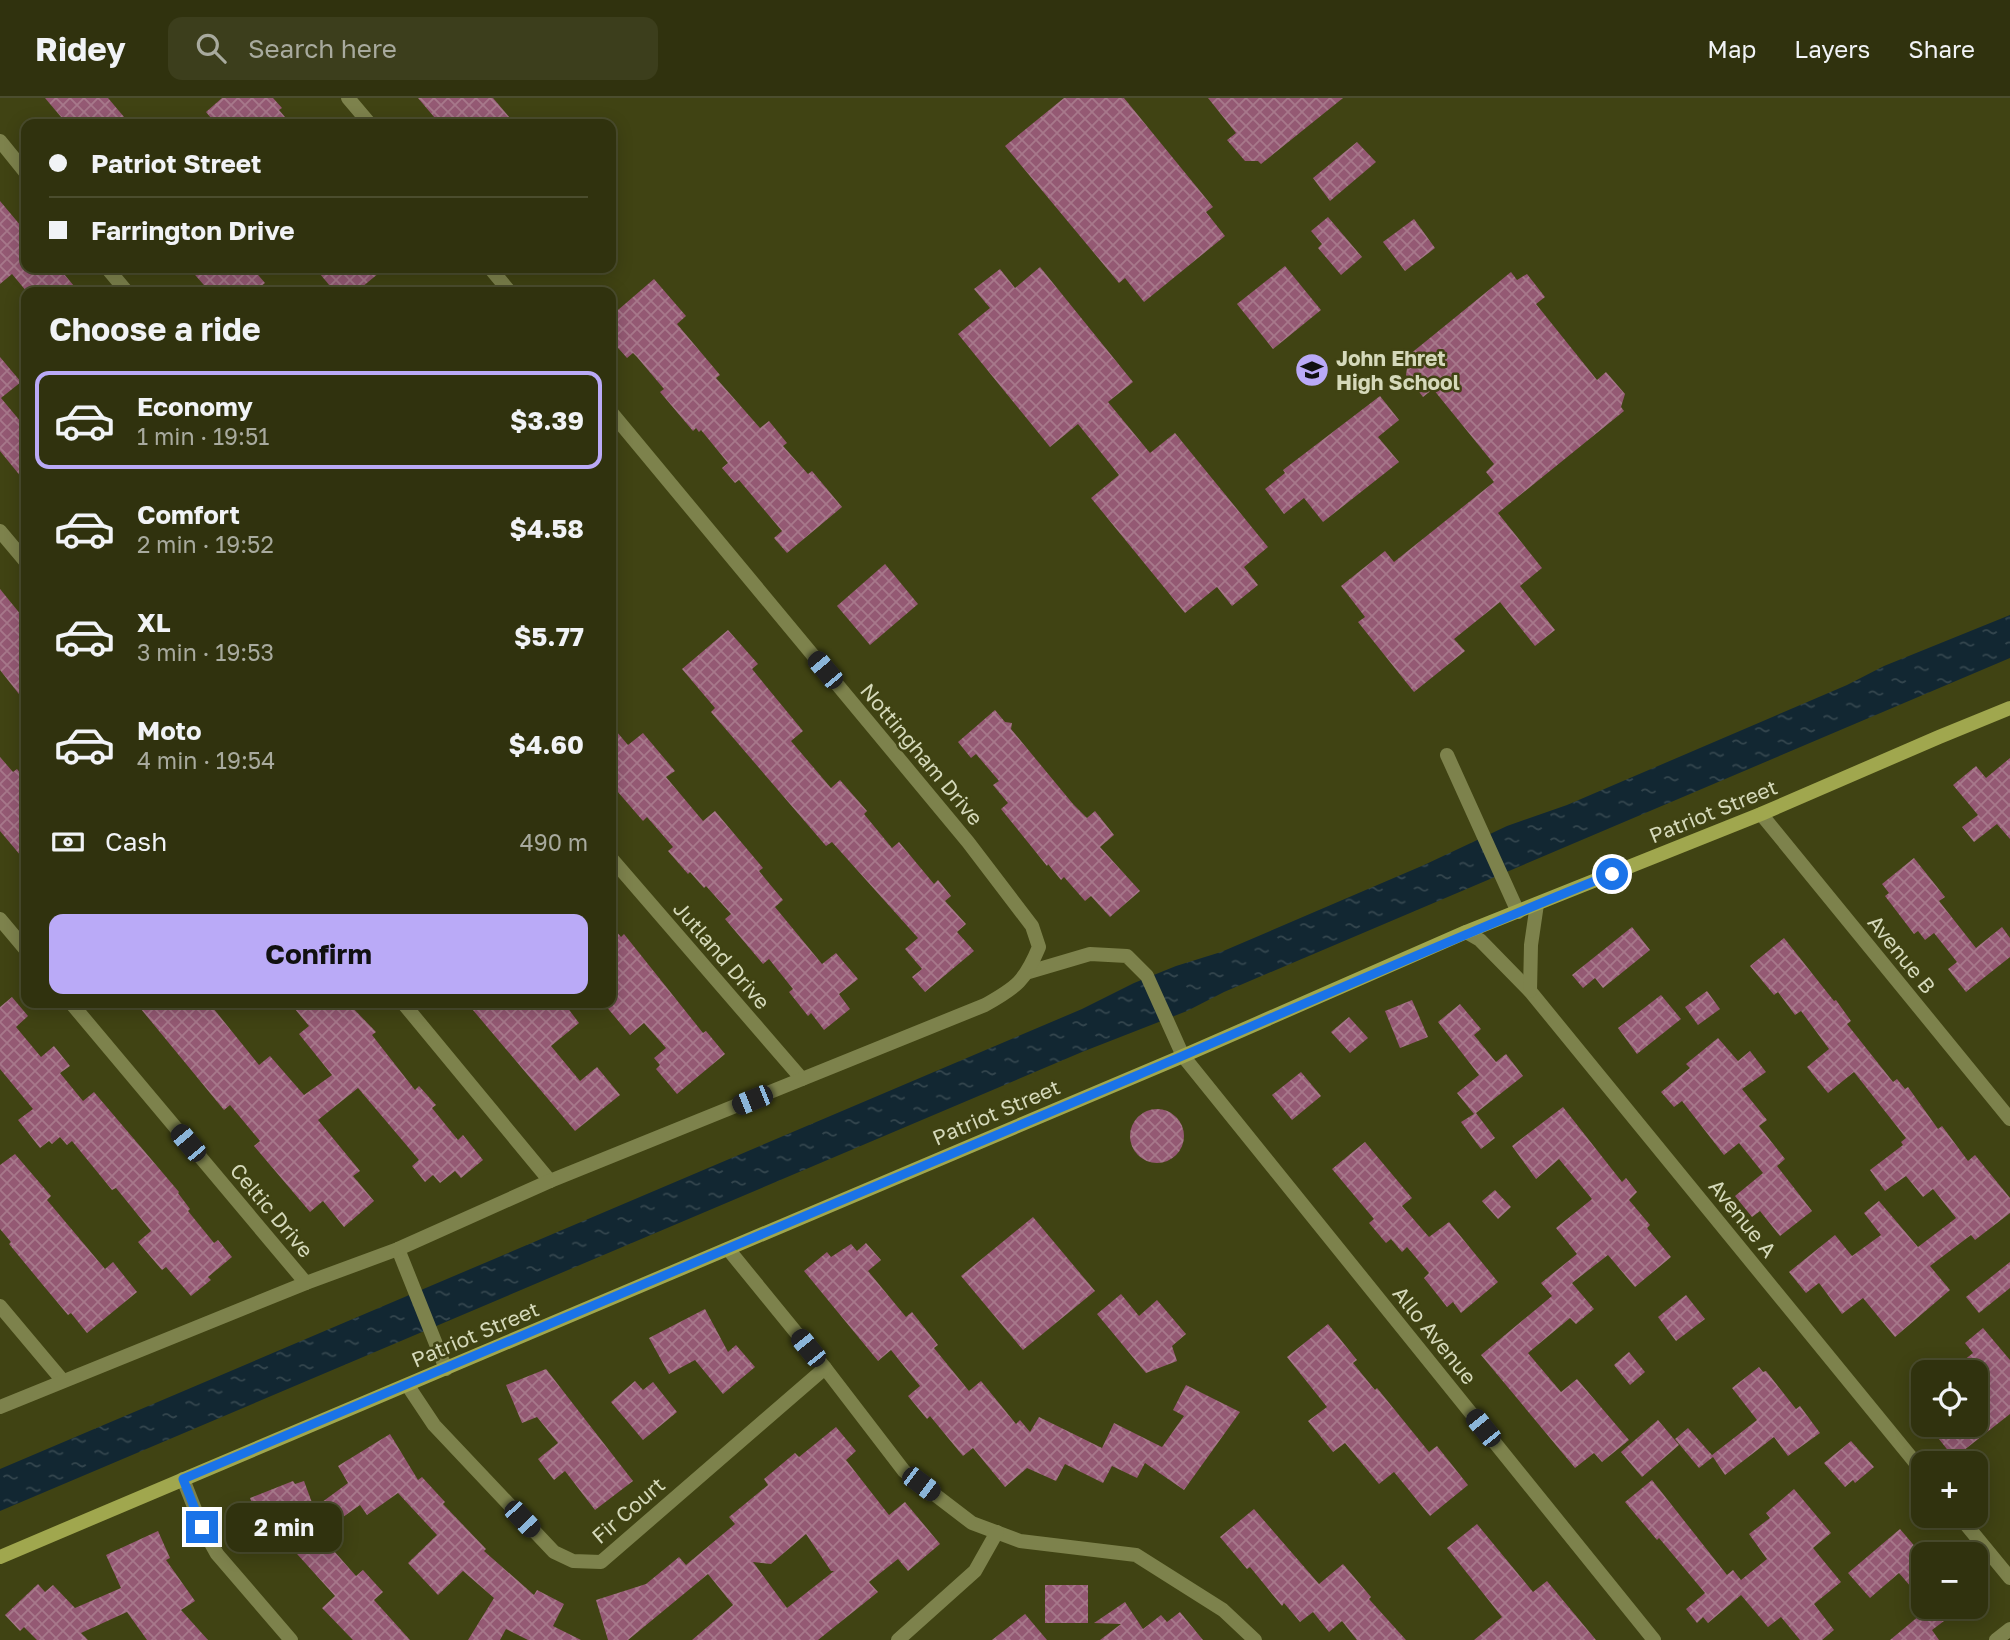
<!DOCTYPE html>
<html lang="en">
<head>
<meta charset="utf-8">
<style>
	:root { --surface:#30320e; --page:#3c3e1c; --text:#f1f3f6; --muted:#a8aa9e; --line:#4b4d2e; --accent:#baaaf7 }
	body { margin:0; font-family:"Golos Text",sans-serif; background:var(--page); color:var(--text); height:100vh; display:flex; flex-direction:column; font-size:26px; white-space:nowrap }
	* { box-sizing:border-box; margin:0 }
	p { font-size:23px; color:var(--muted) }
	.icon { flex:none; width:38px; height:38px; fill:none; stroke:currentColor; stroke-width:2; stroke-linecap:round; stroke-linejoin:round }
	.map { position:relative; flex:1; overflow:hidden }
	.drawer { position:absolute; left:21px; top:189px; width:595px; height:721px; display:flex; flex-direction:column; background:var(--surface); border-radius:14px; box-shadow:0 4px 18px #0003,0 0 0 2px var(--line) }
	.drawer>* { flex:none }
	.guide { position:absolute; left:21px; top:21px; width:595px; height:154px; border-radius:14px; box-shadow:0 4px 18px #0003,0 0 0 2px var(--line); display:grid; align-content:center; height:154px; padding:0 28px; background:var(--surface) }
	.controls { position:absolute; left:1911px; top:1262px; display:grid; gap:14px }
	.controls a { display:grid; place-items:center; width:77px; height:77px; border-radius:14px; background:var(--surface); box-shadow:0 4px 18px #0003,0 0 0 2px var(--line); font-size:35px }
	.end { position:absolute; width:32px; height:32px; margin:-16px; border:9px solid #1a73e8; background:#fff; box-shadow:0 0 0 4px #fff }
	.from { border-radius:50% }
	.bubble { position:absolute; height:49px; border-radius:14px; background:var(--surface); box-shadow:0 4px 18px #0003,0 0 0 2px var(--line); font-size:23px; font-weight:700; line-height:49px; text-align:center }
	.car { position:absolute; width:21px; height:42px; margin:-21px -10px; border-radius:9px; box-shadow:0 0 5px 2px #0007; background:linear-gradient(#222 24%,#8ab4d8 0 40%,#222 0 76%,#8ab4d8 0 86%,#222 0) }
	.guide b { display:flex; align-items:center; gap:24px; height:66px; font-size:26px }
	.guide b+b { border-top:2px solid var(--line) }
	.guide i { width:18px; height:18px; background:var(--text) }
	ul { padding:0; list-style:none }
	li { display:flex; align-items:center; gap:21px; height:98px; margin:0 14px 10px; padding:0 14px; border:4px solid transparent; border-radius:14px }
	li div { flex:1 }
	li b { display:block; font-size:26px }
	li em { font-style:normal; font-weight:700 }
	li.on { border-color:var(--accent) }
	li>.icon { width:63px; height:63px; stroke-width:1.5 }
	h2 { padding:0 28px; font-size:32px; line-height:84px }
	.pay { display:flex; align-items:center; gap:18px; height:77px; padding:0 28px; font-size:26px }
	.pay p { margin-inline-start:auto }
	.cta { display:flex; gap:14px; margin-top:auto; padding:14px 28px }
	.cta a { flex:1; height:80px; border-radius:14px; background:var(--accent); color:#111; font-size:28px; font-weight:700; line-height:80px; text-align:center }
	header { display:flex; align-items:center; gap:42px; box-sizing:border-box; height:98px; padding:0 35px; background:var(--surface); border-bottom:2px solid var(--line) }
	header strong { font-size:33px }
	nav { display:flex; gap:38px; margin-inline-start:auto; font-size:24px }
	.search { width:490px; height:63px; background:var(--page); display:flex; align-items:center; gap:18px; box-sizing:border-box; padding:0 24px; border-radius:14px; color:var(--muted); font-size:26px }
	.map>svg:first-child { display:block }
	.water { fill:url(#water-ripples) }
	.building { fill:url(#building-cross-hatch); fill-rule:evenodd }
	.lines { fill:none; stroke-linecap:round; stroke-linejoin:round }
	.minor { stroke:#7d824c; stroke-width:14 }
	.tertiary { stroke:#7d824c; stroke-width:14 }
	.secondary { stroke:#a0a74e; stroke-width:14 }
	.route { stroke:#1a73e8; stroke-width:9 }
	.labels { text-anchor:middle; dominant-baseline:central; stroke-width:5; stroke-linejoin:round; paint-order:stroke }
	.poi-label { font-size:21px; font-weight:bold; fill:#d5d9ba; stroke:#404313; text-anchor:start }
	.street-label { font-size:21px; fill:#d5d9ba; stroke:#404313 }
</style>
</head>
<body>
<header>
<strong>Ridey</strong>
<div class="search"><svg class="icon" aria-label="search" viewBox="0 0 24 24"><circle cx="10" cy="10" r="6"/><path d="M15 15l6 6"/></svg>Search here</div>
<nav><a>Map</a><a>Layers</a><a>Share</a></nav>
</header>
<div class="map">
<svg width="2010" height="1542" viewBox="0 0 2010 1542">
	<defs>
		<pattern id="water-ripples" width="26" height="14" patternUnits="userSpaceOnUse" patternTransform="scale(1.75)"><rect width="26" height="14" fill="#122732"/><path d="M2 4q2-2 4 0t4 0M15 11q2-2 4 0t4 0" fill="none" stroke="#34464e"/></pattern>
		<pattern id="building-cross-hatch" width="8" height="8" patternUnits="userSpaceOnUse" patternTransform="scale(1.75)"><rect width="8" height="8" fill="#945973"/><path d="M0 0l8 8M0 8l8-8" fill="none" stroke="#a7788b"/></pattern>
	</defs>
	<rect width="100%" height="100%" fill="#404313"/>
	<path class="water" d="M2010 517V560L1224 894 1187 913 1082 954 0 1413V1371L1082 911 1134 885 1176 868 1221 854 1424 767 1507 728 1567 707 1847 587 1884 568Z"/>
	<g class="building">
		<path d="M45 0H108L130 26H67Z"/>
		<path d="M222 0H273L282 10 279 12 291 26H216L206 14Z"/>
		<path d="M418 0H493L515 26H440Z"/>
		<path d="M1064 0H1124L1213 109 1206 114 1225 138 1144 204 1125 180 1119 185 1005 48Z"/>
		<path d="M1208 0H1343L1261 66 1258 63H1245L1227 42 1236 35Z"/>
		<path d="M1357 44 1376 64 1330 103 1313 80Z"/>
		<path d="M0 103 26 134V170H59L79 194H27L12 176 0 186Z"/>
		<path d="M1328 119 1362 159 1341 177 1318 150 1322 146 1311 133Z"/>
		<path d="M1414 121 1435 150 1405 173 1383 144Z"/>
		<path d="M1285 168 1321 212 1273 251 1237 206Z"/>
		<path d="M1040 169 1133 284 1108 304 1150 355 1175 335 1268 449 1244 469 1258 487 1232 508 1217 489 1185 515 1091 400 1119 377 1078 326 1050 349 958 236 990 210 974 191 1000 171 1015 190Z"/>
		<path d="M189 170H252L265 185 254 194H210Z"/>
		<path d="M315 170H385L356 194H335Z"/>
		<path d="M1511 174 1517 182 1527 176 1545 199 1536 206 1597 282 1606 274 1625 296 1621 309 1624 313 1498 415 1542 470 1520 488 1555 532 1535 548 1500 504 1454 541 1465 553 1414 594 1358 524 1365 519 1341 488 1385 453 1394 464 1494 384 1486 374 1494 366 1433 291 1423 299 1406 277 1409 257Z"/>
		<path d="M654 181 686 218 677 226 720 277 716 280 760 330 769 323 787 345 783 348 808 376 812 373 842 409 787 455 774 440 782 433 739 382 735 385 722 370 728 365 701 332 699 334 696 330 693 333 660 294 664 291 637 259 633 255 627 260 611 242V218Z"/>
		<path d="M0 259 21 284 1 300 26 330V385L0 353Z"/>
		<path d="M1380 298 1399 322 1378 339 1399 364 1323 424 1304 400 1284 416 1265 391 1285 375 1283 372Z"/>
		<path d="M885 466 918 506 870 547 837 508Z"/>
		<path d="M0 491 26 523V605L0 572Z"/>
		<path d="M728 532 758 566 752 571 803 633 791 643 831 690 840 682 867 713 864 716 892 750 899 744 934 786 938 782 951 798 945 803 966 826 957 834 974 853 925 894 912 879 922 871 905 851 918 840 832 744 826 748 711 614 715 610 682 571Z"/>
		<path d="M995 612 1005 624 1012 625 1011 631 1073 706 1087 720 1095 713 1114 737 1100 749 1140 793 1110 819 1091 798 1085 803 1064 779 1061 782 1048 766 1047 768 1001 711 1008 705 993 687 999 683 976 656 971 660 958 644Z"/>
		<path d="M611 627 628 647 643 635 675 673 666 679 703 723 715 713 763 770 759 773 783 802 775 809 822 866 836 855 858 881 839 896 850 911 824 932 811 915 808 918 789 894 793 891 769 861 763 866 725 821 731 816 706 788 704 790 690 774 688 776 668 753 673 749 647 719 643 723 611 686Z"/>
		<path d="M0 659 13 674 17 671 26 682V764L0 733Z"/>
		<path d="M2010 660V741L1997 726 1974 744 1962 729 1978 717 1953 687 1976 668 1986 680Z"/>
		<path d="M1914 760 1945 799 1939 803 1976 850 2002 829 2010 840V859L1966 894 1948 871 1957 864 1934 835 1925 842 1918 833 1914 836 1885 798 1889 795 1882 786Z"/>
		<path d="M611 827 621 839 624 836 703 935 706 933 725 956 677 996 656 971 660 967 654 960 666 950 644 925 630 937 605 907 611 905Z"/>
		<path d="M1632 829 1650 852 1603 890 1595 880 1583 890 1572 877Z"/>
		<path d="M1784 840 1834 903 1836 902 1851 923 1847 926 1893 984 1897 981 1905 991 1908 989 1938 1031 1942 1028 1968 1063 1975 1057 2010 1100V1115L1975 1142 1971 1137 1930 1168 1950 1192 1895 1239 1863 1200 1842 1216 1819 1185 1806 1195 1789 1174 1835 1137 1852 1158 1881 1137 1864 1115 1879 1103 1918 1149 1956 1120 1933 1091 1923 1099 1906 1078 1885 1093 1870 1072 1903 1047 1901 1044 1906 1040 1854 974 1828 995 1807 969 1829 951 1801 913 1795 917 1778 894 1774 897 1750 868Z"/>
		<path d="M1707 893 1720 911 1698 927 1685 909Z"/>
		<path d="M1661 897 1681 921 1637 956 1618 930Z"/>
		<path d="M12 899 28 918 16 929 41 959 54 948 70 968 60 975 83 1003 94 994 179 1094 178 1095 190 1111 188 1113 214 1145 218 1142 232 1159 208 1179 211 1182 191 1198 166 1169 162 1172 138 1144 151 1133 116 1090 112 1092 72 1043 67 1047 60 1039 52 1046 49 1043 40 1050 18 1022 33 1011 0 971V909Z"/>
		<path d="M1412 902 1428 939 1400 950 1385 913Z"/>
		<path d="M136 905H209L259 967 270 958 304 997 332 977 299 936 309 928 290 905H348L376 934 372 937 415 992 419 988 436 1007 432 1010 458 1042 463 1037 483 1062 461 1080 455 1073 440 1085 433 1077 425 1084 412 1068 419 1062 358 990 318 1022 360 1073 353 1078 374 1103 344 1129 323 1103 310 1114 254 1048 260 1043 230 1007 224 1012Z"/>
		<path d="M467 905H564L579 925 551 948 580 983 597 969 620 997 575 1033Z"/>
		<path d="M1460 906 1481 931 1474 937 1496 964 1506 956 1523 978 1476 1015 1495 1040 1481 1051 1461 1024 1474 1016 1457 995 1479 977 1438 924Z"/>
		<path d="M1349 919 1368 940 1350 955 1331 934Z"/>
		<path d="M1718 940 1738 963 1750 953 1766 974 1742 991 1767 1022 1759 1028 1785 1061 1777 1068 1812 1113 1780 1138 1760 1113 1752 1119 1735 1098 1763 1075 1739 1045 1724 1057 1682 1003 1674 1009 1661 994 1690 970 1686 966Z"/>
		<path d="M1301 974 1321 998 1292 1022 1272 997Z"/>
		<path d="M1563 1009 1622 1084 1626 1080 1637 1094 1629 1102 1650 1127 1647 1130 1671 1159 1635 1189 1608 1157 1572 1185 1594 1211 1576 1226 1570 1220 1528 1255 1561 1294 1577 1281 1629 1342 1602 1364 1594 1355 1575 1370 1481 1257 1552 1198 1541 1185 1577 1156 1556 1130 1592 1101 1559 1061 1536 1081 1512 1048Z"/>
		<circle cx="1157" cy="1038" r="27"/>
		<path d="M1365 1044 1412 1100 1402 1108 1429 1139 1449 1124 1498 1184 1461 1215 1453 1204 1447 1209 1424 1180 1429 1175 1407 1149 1402 1154 1391 1141 1386 1145 1369 1125 1374 1121 1332 1071Z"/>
		<path d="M15 1056 51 1098 47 1102 105 1171 113 1164 137 1194 87 1235 71 1215 68 1217 42 1186 9 1146 11 1144 0 1131V1067Z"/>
		<path d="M1495 1092 1511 1109 1498 1121 1482 1103Z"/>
		<path d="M1033 1119 1095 1193 1023 1252 961 1178Z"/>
		<path d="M866 1145 881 1162 868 1173 906 1219 912 1214 938 1247 934 1250 969 1293 981 1283 1016 1326 1020 1322 1030 1334 1039 1319 1102 1350 1114 1325 1162 1349 1184 1318 1173 1312 1186 1287 1240 1314 1184 1392 1145 1365 1137 1380 1112 1368 1103 1385 1065 1366 1056 1383 1027 1370 1005 1389 973 1350 963 1358 930 1318 927 1321 908 1298 920 1288 891 1252 878 1263 804 1173 827 1154 831 1159 851 1146 857 1153Z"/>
		<path d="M2010 1164V1190L1979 1215 1966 1199Z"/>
		<path d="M1121 1196 1139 1218 1157 1202 1186 1236 1172 1248 1177 1263 1146 1275 1097 1216Z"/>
		<path d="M1686 1197 1705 1221 1676 1243 1658 1219Z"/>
		<path d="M705 1211 728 1254 736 1247 755 1269 723 1296 695 1262 669 1276 649 1240Z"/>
		<path d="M1328 1226 1357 1262 1353 1265 1375 1292 1377 1290 1429 1354 1437 1348 1468 1387 1430 1418 1394 1374 1379 1386 1345 1345 1333 1354 1308 1323 1327 1309 1287 1259Z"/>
		<path d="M1983 1230 2010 1262V1316L1954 1360 1927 1326H1976V1274H1949L1973 1255 1965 1245Z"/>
		<path d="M1629 1254 1645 1274 1630 1287 1614 1267Z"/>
		<path d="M1759 1269 1763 1274 1766 1273 1796 1311 1800 1308 1820 1335 1788 1358 1774 1339 1725 1377 1713 1359 1699 1370 1675 1341 1688 1330 1712 1357 1757 1322 1732 1290Z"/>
		<path d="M546 1271 633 1383 595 1412 565 1373 554 1382 538 1361 558 1345 537 1319 522 1325 506 1287Z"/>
		<path d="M635 1283 643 1292 653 1284 677 1314 643 1342 611 1304Z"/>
		<path d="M1658 1322 1679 1347 1642 1379 1621 1354Z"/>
		<path d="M836 1329 856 1353 846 1362 889 1417 905 1404 940 1446 908 1473 898 1461 869 1484 878 1494 818 1542H692L733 1507 708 1476 628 1542H608L596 1502 646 1486 679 1459 686 1467 735 1426 729 1419 768 1387 764 1381 795 1355 799 1359ZM806 1436 831 1473H834L787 1510 753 1464 771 1466Z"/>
		<path d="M390 1336 418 1382 422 1379 445 1404 443 1406 486 1451 484 1453 534 1497 537 1492 564 1506 553 1528 581 1542H528L506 1531 500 1542H468L494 1500 463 1473 438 1497 408 1465 437 1437 398 1395 367 1417 360 1407 319 1436 356 1478 363 1472 383 1494 374 1502 410 1542H353L322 1510 335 1498 279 1436 266 1441 250 1400 293 1383 295 1386 304 1383 314 1410 348 1385 338 1368Z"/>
		<path d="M1851 1343 1874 1369 1855 1385 1853 1382 1845 1389 1824 1365Z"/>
		<path d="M1652 1382 1727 1477 1733 1472 1741 1482 1767 1461 1749 1436 1770 1420 1766 1415 1794 1391 1831 1435 1813 1450 1841 1484 1814 1506 1834 1532 1822 1542H1800L1781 1519 1768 1529 1741 1497 1708 1525 1703 1519 1697 1525 1686 1511 1705 1495 1659 1440 1657 1442 1625 1404Z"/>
		<path d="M1254 1411 1319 1486 1343 1466 1371 1499 1369 1501 1406 1542H1357L1342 1523 1329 1534 1313 1514 1300 1524 1284 1505 1282 1508 1250 1469 1247 1471 1220 1439Z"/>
		<path d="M1477 1426 1533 1494 1547 1483 1596 1542H1474L1502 1519 1447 1450Z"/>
		<path d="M1900 1431 1923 1458V1503L1899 1475 1870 1500 1848 1475Z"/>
		<path d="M158 1433 170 1460 166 1462 195 1503 181 1512 208 1542H147L127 1514 81 1535 88 1542H37L24 1529 20 1533 5 1517 38 1486 45 1494 53 1487 75 1510 121 1490 106 1457Z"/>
		<rect x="1045" y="1487" width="43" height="38"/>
		<path d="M1125 1504 1143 1531 1161 1517 1167 1524 1180 1514 1203 1542H1100L1121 1526 1094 1525Z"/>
		<path d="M1931 1508H1964L1932 1532 1939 1542H1890Z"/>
		<path d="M1025 1516 1047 1542H992Z"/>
	</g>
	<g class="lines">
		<g class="minor">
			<path d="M348 0 370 26"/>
			<path d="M0 43 26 75"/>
			<path d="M107 170 127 194"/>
			<path d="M490 170 510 194"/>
			<path d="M0 433 26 464"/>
			<path d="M1447 657 1518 814"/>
			<path d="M1761 716 2010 1021"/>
			<path d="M611 760 802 981"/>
			<path d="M0 821 26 852"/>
			<path d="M1466 834 1480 842 1530 893 1923 1374"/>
			<path d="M1029 874 1090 856 1127 858 1147 878 1183 958 1654 1542"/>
			<path d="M1530 893 1531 847 1537 806"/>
			<path d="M71 905 306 1185"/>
			<path d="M403 905 550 1083"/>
			<path d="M398 1151 446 1271"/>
			<path d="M728 1151 825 1270 904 1373 972 1425 1020 1443 1136 1457 1223 1512 1255 1542"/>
			<path d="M0 1208 63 1283"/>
			<path d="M408 1288 434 1327 554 1454 573 1463 601 1464 825 1270"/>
			<path d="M0 1309 306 1185 398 1151 550 1083 985 907C1017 889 1025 883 1039 849L1032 828 968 744 611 314"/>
			<path d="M1959 1418 2010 1480"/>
			<path d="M898 1542 975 1473 997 1434"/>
			<path d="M1996 1542 2010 1531"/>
		</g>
		<path class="tertiary" d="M183 1381 202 1429 217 1456 291 1542"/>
		<path class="secondary" d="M0 1459 1183 958 1466 834 1761 716 1939 639 2010 610"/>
	</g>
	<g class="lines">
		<path class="route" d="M202 1429 183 1381C500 1249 816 1115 1131 980 1291 912 1450 841 1612 776"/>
	</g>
	<defs>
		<g id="school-disc" transform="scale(1.75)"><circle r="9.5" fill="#baaaf7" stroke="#404313"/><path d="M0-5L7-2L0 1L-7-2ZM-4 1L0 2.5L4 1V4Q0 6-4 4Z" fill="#111"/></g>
	</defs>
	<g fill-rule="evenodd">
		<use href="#school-disc" x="1312" y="272"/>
	</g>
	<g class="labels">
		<g class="poi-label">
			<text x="1336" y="260">John Ehret<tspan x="1336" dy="24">High School</tspan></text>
		</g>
		<g class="street-label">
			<text transform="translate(922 656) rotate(50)">Nottingham Drive</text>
			<text transform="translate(1713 713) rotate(-22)">Patriot Street</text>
			<text transform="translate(1902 856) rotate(51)">Avenue B</text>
			<text transform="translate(722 857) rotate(49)">Jutland Drive</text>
			<text transform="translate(996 1014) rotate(-23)">Patriot Street</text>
			<text transform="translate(272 1112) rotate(50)">Celtic Drive</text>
			<text transform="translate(1743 1120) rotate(51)">Avenue A</text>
			<text transform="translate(475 1236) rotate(-23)">Patriot Street</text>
			<text transform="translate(1435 1237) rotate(51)">Allo Avenue</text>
			<text transform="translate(628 1412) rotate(-41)">Fir Court</text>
		</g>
	</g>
</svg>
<div class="controls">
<a><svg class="icon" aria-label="locate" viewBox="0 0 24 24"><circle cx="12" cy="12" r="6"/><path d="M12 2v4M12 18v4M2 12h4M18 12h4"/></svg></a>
<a>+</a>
<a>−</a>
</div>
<i class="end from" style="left:1612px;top:776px"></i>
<i class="end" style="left:202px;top:1429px"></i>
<div class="bubble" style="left:226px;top:1405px;width:116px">2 min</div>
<i class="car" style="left:825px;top:572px;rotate:320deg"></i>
<i class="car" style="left:752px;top:1002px;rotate:248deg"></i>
<i class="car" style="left:188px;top:1045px;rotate:320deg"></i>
<i class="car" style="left:808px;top:1250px;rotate:321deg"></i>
<i class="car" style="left:1483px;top:1330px;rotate:321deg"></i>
<i class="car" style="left:921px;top:1386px;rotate:127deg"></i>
<i class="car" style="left:522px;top:1421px;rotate:137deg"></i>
<div class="guide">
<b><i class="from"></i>Patriot Street</b>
<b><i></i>Farrington Drive</b>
</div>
<section class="drawer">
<h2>Choose a ride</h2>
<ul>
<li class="on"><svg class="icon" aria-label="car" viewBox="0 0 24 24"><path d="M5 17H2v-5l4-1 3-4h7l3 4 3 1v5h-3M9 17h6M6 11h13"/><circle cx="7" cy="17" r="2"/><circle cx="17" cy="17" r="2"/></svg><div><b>Economy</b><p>1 min · 19:51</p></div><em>$3.39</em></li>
<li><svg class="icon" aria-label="car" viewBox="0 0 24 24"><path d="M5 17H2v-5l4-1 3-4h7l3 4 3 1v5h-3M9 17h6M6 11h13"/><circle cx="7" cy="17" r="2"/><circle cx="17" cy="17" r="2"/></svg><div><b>Comfort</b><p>2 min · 19:52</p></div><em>$4.58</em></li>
<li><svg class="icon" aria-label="car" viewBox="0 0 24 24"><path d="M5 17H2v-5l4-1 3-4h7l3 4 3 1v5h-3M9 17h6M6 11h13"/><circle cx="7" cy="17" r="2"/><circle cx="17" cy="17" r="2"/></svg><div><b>XL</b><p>3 min · 19:53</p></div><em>$5.77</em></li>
<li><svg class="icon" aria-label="car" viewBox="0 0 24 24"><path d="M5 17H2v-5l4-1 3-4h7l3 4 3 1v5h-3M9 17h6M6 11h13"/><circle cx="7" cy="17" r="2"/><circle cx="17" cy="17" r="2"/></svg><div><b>Moto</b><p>4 min · 19:54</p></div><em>$4.60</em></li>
</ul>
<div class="pay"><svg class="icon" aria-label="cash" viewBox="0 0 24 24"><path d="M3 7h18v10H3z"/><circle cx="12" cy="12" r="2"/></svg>Cash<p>490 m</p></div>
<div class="cta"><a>Confirm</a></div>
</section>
</div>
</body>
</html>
